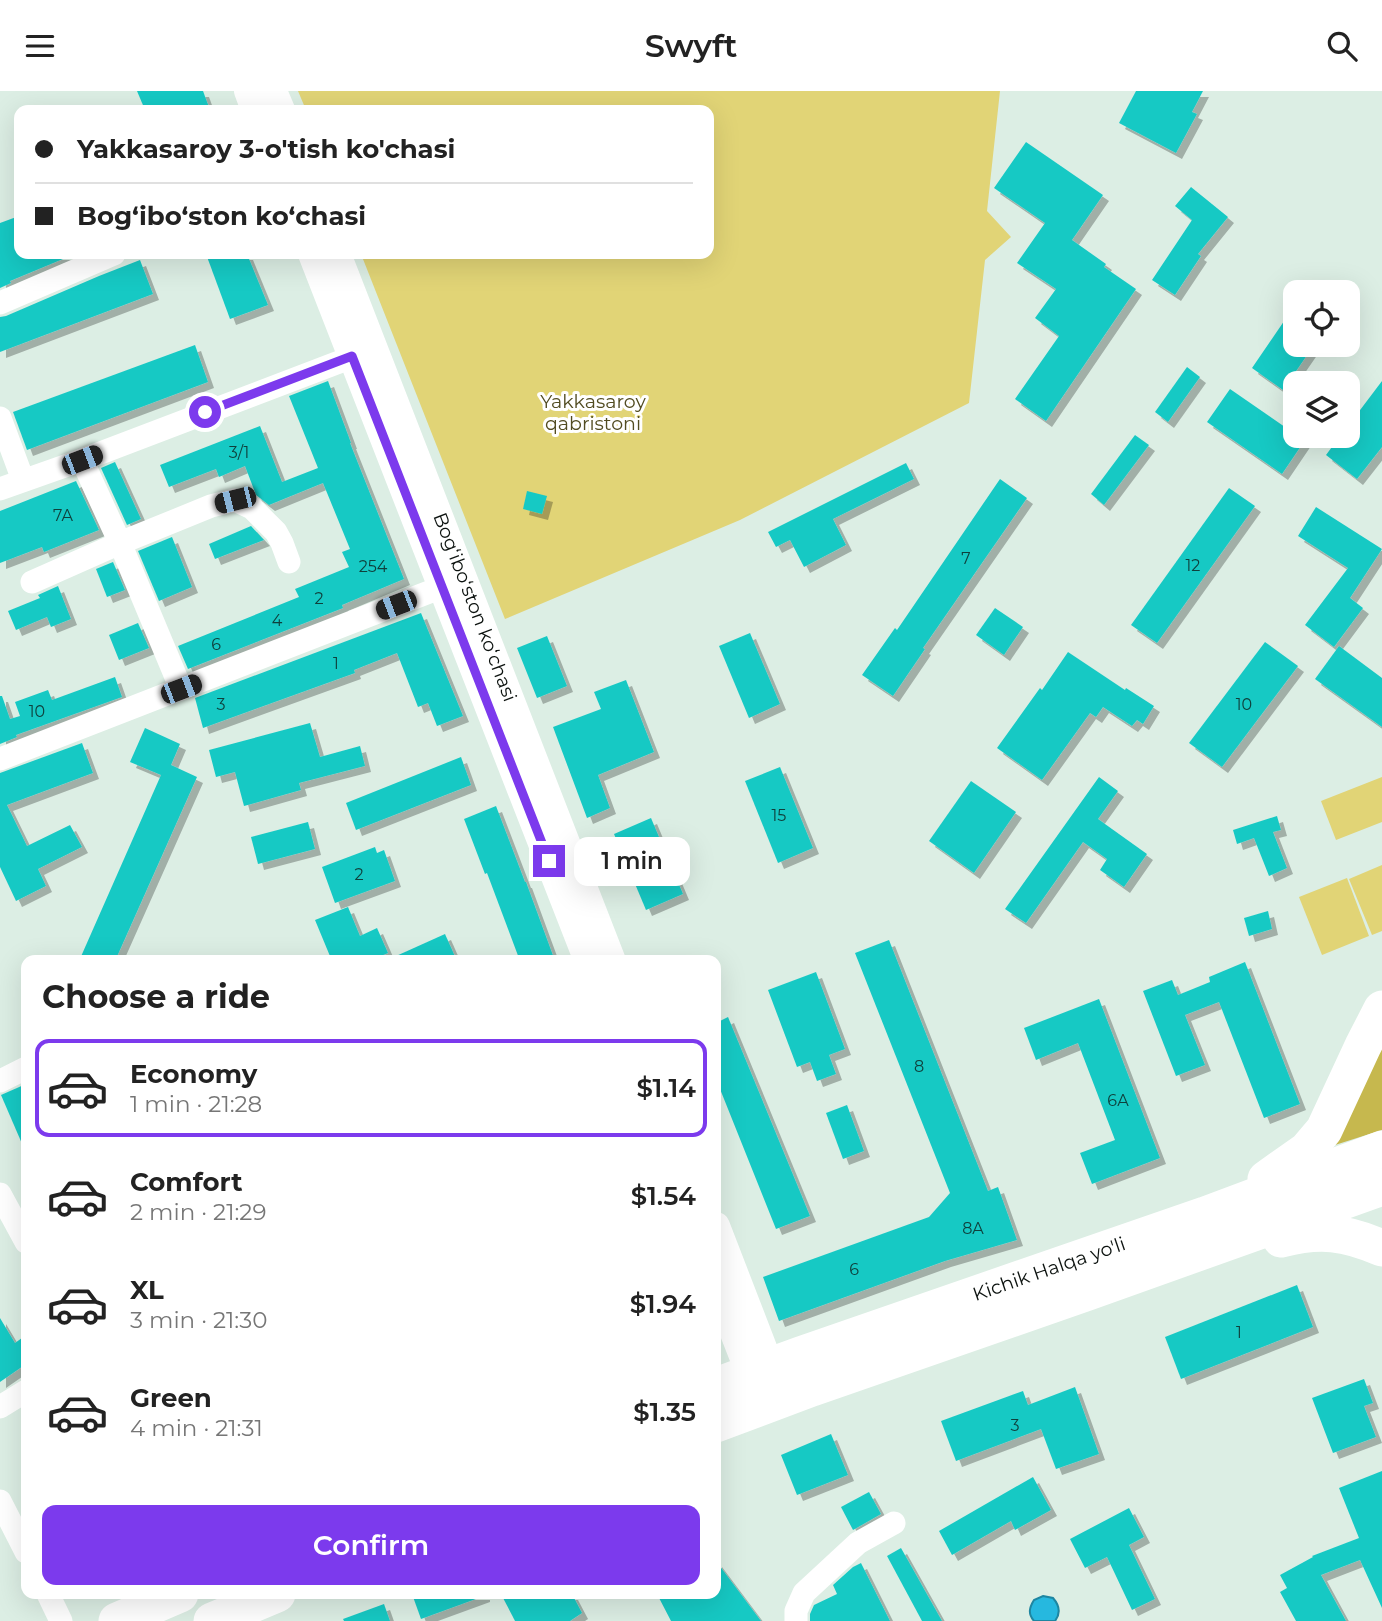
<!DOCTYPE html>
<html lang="en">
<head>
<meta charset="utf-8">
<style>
	:root { --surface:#fff; --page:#f2f2f2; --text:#222; --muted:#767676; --line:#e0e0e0; --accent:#7c3aed }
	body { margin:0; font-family:Montserrat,sans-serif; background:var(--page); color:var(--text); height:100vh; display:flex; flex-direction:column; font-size:26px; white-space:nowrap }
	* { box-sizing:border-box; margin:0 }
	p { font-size:23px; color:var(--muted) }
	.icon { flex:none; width:38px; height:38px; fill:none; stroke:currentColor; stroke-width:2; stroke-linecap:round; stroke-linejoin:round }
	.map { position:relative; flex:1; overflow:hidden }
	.side { position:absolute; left:21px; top:864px; width:700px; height:644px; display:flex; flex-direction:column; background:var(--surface); border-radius:14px; box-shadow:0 7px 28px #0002 }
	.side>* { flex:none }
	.hud { position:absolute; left:14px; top:14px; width:700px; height:154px; border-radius:14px; box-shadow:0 7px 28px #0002; display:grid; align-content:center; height:154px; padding:0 21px; background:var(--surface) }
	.buttons { position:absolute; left:1283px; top:189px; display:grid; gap:14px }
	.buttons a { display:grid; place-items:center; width:77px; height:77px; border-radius:14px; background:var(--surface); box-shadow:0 7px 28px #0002; font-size:35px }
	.end { position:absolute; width:32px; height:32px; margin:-16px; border:9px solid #7c3aed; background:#fff; box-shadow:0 0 0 4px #fff }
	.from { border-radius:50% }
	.bubble { position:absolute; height:49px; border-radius:14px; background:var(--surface); box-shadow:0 7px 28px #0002; font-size:23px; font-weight:600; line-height:49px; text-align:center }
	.car { position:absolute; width:21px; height:42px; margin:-21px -10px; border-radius:9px; box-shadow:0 0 5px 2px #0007; background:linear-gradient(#222 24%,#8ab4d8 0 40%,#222 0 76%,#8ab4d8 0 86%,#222 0) }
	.hud b { display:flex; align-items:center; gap:24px; height:66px; font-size:26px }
	.hud b+b { border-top:2px solid var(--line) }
	.hud i { width:18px; height:18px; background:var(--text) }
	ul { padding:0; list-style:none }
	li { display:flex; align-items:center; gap:21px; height:98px; margin:0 14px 10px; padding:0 7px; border:4px solid transparent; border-radius:14px }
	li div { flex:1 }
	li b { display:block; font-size:26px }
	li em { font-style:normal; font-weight:600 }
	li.active { border-color:var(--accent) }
	li>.icon { width:63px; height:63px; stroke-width:1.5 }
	h2 { padding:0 21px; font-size:32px; line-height:84px }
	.button { display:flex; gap:14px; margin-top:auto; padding:14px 21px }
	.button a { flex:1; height:80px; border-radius:14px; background:var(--accent); color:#fff; font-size:28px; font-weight:600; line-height:80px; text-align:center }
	header { display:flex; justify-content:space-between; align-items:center; height:91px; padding:0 21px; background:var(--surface); font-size:32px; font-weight:600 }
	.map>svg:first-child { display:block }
	.green { fill:#e1d476 }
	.forest { fill:#c6b84e }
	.water { fill:#26b8df; stroke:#1e86a1; stroke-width:2 }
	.building { fill:#19c9c4; filter:url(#shadow) }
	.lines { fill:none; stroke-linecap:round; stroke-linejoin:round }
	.minor { stroke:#fff; stroke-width:23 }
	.tertiary { stroke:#fff; stroke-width:28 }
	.trunk { stroke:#fff; stroke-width:37 }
	.route { stroke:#7c3aed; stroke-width:9 }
	.labels { text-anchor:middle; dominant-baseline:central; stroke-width:6; stroke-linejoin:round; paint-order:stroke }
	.number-label { font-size:16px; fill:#0f403c }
	.park-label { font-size:19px; fill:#524c21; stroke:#fff }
	.street-label { font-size:19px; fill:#0c120f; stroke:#fff }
</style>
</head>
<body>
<header><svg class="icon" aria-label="menu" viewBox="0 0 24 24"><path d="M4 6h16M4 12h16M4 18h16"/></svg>Swyft<svg class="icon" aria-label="search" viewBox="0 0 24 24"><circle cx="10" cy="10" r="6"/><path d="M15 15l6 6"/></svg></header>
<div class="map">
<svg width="1382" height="1530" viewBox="0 0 1382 1530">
	<defs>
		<filter id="shadow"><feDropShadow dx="6" dy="6" stdDeviation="0" flood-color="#0004"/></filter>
	</defs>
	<rect width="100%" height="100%" fill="#dceee4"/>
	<g class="green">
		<path d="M298 0H1000L987 120 1011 146 985 169 969 312 740 429 505 528 361 163H709V19H306Z"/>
		<path d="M1382 686V731L1336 749 1321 710Z"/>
		<path d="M1382 774V840L1372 844 1349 788Z"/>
		<path d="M1347 787 1369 845 1322 864 1299 806Z"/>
	</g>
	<path class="forest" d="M1382 943V1039L1335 1054 1378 952Z"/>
	<path class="water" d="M1043 1505 1053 1507C1060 1515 1061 1522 1055 1530H1034C1028 1523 1029 1517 1034 1509Z"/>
	<g class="building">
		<path d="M137 0H203L210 19H145Z"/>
		<path d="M1136 0H1203L1192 21 1197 23 1176 62 1119 32Z"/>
		<path d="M1026 51 1103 104 1072 149 1106 173 1104 176 1136 198 1046 330 1015 308 1059 245 1035 227 1056 198 1017 172 1045 132 994 97Z"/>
		<path d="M1191 96 1228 126 1198 163 1201 165 1175 204 1152 189 1192 129 1175 115Z"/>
		<path d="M19 125V163H75L10 190 11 192 0 197V132Z"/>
		<path d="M206 163H247L268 214 230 228Z"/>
		<path d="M140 169 153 203 0 261V226L6 225 99 185Z"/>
		<path d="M1295 214V254H1314L1283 299 1252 277Z"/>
		<path d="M195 254 208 291 27 359 13 321Z"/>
		<path d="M1187 276 1200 286 1168 331 1155 321Z"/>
		<path d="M328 290 351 352H350L404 488 342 514 343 517 188 578 178 555 299 506 295 498 349 476 342 461 350 458 323 392 269 414 256 404 245 375 219 386 216 378 169 396 160 374 260 335 282 391 318 377 289 305Z"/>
		<path d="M1382 290V356L1357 388 1326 364 1340 345H1348V335Z"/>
		<path d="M1230 298 1295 343V345H1298L1305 349 1282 383 1207 331Z"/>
		<path d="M1135 344 1149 354 1104 414 1091 403Z"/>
		<path d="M115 371 141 428 127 434 101 377Z"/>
		<path d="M906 372 914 388 833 428 846 454 804 476 790 449 776 456 768 441Z"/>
		<path d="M1000 388 1027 407 923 557 925 558 893 605 862 584 895 537 897 539Z"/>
		<path d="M76 390 99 439 44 461 42 456 0 472V420Z"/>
		<path d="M1229 397 1255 415 1157 552 1131 534Z"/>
		<path d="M527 400 547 405 542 423 523 418Z"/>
		<path d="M1316 416 1382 458 1350 507 1363 517 1334 556 1305 534 1348 477 1298 445Z"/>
		<path d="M251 435 264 449 215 468 209 453Z"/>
		<path d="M172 446 192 496 159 510 138 460Z"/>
		<path d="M113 471 125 499 107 506 96 478Z"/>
		<path d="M58 495 71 528 51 536 47 526 16 539 8 520 40 507 38 504Z"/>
		<path d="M995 517 1023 536 1004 564 976 544Z"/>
		<path d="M421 522 463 625 437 635 428 612 418 616 397 562 354 579 355 582 203 637 195 607Z"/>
		<path d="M138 532 149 557 119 569 109 544Z"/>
		<path d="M750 542 780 613 749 627 719 555Z"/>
		<path d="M547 545 567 595 537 607 517 557Z"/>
		<path d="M1265 551 1298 575 1222 676 1189 652Z"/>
		<path d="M1339 555 1382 587V636L1315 588Z"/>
		<path d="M1068 561 1125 599 1126 597 1154 615 1143 633 1137 629 1132 635 1103 616 1096 626 1090 622 1042 689 997 657 1040 597 1042 599Z"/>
		<path d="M115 586 122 606 16 644 17 646 0 653V605H2L10 628 20 625 15 611 48 599 52 609Z"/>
		<path d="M626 589 654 661 598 684 610 717 587 727 553 636 601 618 594 601Z"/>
		<path d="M310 632 320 666 360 655 365 675 299 692 301 699 244 715 235 681 216 686 209 659Z"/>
		<path d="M145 637 180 653 171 674 197 686 115 870H79L161 684 130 671Z"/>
		<path d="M82 652 93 682 7 714 27 755 70 734 82 756 38 778 46 795 16 810 0 776V682Z"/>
		<path d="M461 666 471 694 356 739 346 712Z"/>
		<path d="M780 676 813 757 778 772 745 690Z"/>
		<path d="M1099 686 1118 700 1098 728 1147 763 1124 796 1100 779 1107 768 1083 751 1026 832 1005 818Z"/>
		<path d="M971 690 1016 721 974 782 929 750Z"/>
		<path d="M496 715 525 791H526L555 870H520L487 782 485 783 464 728Z"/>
		<path d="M1277 725 1281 739 1273 741 1287 777 1269 785 1254 747 1237 753 1233 739Z"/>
		<path d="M651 727 683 803 646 819 614 743Z"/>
		<path d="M308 731 315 758 258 773 251 746Z"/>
		<path d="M375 756 377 762 384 759 395 790 335 812 322 776Z"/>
		<path d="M348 816 360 845 377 837 388 862 369 870H332L315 829Z"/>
		<path d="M1268 820 1272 838 1249 845 1244 827Z"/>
		<path d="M445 843 457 870H385Z"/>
		<path d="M889 849 988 1100 998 1096 1017 1149 945 1170 779 1230 763 1186 929 1126 950 1102 855 862Z"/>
		<path d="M1245 871 1300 1013 1264 1027 1219 911 1185 924 1205 974 1176 985 1143 900 1172 889 1178 904 1210 891 1209 886Z"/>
		<path d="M816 881 845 958 829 964 836 983 817 990 810 971 797 976 768 899Z"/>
		<path d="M1099 908 1160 1067 1092 1093 1080 1062 1115 1049 1078 952 1036 969 1024 937Z"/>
		<path d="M728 926 810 1125 776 1138 716 988V932Z"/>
		<path d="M26 993V1062L1 1004Z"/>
		<path d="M847 1014 864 1060 843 1068 826 1022Z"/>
		<path d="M1297 1194 1313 1236 1181 1288 1165 1246Z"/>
		<path d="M0 1227 15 1252 26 1244V1273L0 1291Z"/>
		<path d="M1364 1288 1373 1312 1364 1315 1376 1346 1333 1362 1312 1307Z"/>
		<path d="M1075 1296 1099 1363 1056 1378 1041 1338 956 1370 941 1330 1023 1300 1028 1314Z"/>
		<path d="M831 1343 848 1384 797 1404 781 1364Z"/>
		<path d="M1382 1380V1517L1360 1469 1321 1484 1346 1530H1296L1280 1501 1287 1497 1280 1484 1313 1466 1312 1465 1359 1447 1339 1397Z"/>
		<path d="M1033 1386 1051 1419 1015 1439 1011 1430 952 1464 939 1440Z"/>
		<path d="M869 1401 881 1423 853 1439 841 1416Z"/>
		<path d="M1129 1417 1144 1446 1129 1454 1155 1508 1132 1519 1107 1466 1085 1477 1070 1448Z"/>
		<path d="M901 1457 942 1530H922L887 1465Z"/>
		<path d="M716 1470 761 1530H671L657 1503H716Z"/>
		<path d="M861 1472 890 1530H810V1523L814 1514 837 1503 833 1494 853 1476Z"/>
		<path d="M412 1503H484V1505L421 1528Z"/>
		<path d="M501 1503H572L582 1522 570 1530H515Z"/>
		<path d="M384 1513 390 1530H344L343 1528Z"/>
	</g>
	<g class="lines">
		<g class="minor">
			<path d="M0 212 114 163"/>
			<path d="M0 327 23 389"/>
			<path d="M82 369 120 452 181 598"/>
			<path d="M0 398 82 369 368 260"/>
			<path d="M32 491 120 452 211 415 235 409 252 417 276 441 282 452 289 471"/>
			<path d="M0 668 442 496"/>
			<path d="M0 990 26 977"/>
			<path d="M0 1103 26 1151"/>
			<path d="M0 1316 26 1300"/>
			<path d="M0 1410 26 1461"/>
			<path d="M48 1503 61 1530"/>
			<path d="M796 1530V1520L804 1502 858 1452 894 1432"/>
		</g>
		<g class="tertiary">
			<path d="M248 0 255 19"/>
			<path d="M273 0 281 19"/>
			<path d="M312 163 588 870"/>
			<path d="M337 163 612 870"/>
			<path d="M716 1135 770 1275 772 1295"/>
			<path d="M716 1196 750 1283 762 1298"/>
		</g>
		<g class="trunk">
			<path d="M1266 1088 1307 1059 1324 1039 1363 955 1382 918"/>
			<path d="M1281 1148C1320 1138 1345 1141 1382 1157"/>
			<path d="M716 1295 800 1264 1205 1124 1382 1058"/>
			<path d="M716 1333 812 1297 1088 1201 1382 1096"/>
			<path d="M117 1530 180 1503"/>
			<path d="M212 1530 277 1503"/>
		</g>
	</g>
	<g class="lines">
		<path class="route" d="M205 321 352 265 549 770"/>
	</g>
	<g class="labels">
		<g class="number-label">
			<text x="239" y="361">3/1</text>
			<text x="63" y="424">7A</text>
			<text x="966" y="467">7</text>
			<text x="1193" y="474">12</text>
			<text x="373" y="475">254</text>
			<text x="319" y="507">2</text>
			<text x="277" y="529">4</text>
			<text x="216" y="553">6</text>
			<text x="336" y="572">1</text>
			<text x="221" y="613">3</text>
			<text x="1244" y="613">10</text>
			<text x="37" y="620">10</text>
			<text x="779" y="724">15</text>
			<text x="359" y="783">2</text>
			<text x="919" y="975">8</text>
			<text x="1118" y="1009">6A</text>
			<text x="973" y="1137">8A</text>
			<text x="854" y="1178">6</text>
			<text x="1239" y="1241">1</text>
			<text x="1015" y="1334">3</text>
		</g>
		<g class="park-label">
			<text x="593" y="310">Yakkasaroy<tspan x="593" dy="22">qabristoni</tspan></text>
		</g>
		<g class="street-label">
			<text transform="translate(475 516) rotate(69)">Bogʻiboʻston koʻchasi</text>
			<text transform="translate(1049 1178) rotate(-19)">Kichik Halqa yo'li</text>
		</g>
	</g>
</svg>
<div class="buttons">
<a><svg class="icon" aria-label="locate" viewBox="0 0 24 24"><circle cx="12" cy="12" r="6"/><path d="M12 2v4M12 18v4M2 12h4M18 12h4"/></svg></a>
<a><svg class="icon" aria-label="layers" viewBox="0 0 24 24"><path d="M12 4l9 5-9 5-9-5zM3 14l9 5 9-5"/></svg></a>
</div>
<i class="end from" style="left:205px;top:321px"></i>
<i class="end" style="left:549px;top:770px"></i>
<div class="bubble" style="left:574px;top:746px;width:116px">1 min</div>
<i class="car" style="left:82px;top:369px;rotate:69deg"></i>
<i class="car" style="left:235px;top:409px;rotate:256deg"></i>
<i class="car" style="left:396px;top:514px;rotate:249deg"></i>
<i class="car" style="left:181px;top:598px;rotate:69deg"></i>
<div class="hud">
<b><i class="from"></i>Yakkasaroy 3-o'tish ko'chasi</b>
<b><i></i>Bogʻiboʻston koʻchasi</b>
</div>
<section class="side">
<h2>Choose a ride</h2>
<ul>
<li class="active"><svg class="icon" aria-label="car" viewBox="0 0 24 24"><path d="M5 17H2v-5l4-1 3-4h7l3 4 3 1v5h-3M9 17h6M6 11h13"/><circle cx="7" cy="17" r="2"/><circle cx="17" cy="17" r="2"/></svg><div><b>Economy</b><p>1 min · 21:28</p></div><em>$1.14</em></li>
<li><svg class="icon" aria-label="car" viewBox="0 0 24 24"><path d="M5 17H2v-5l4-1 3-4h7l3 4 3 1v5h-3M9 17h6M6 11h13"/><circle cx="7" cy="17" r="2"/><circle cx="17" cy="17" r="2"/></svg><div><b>Comfort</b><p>2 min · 21:29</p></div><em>$1.54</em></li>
<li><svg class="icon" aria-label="car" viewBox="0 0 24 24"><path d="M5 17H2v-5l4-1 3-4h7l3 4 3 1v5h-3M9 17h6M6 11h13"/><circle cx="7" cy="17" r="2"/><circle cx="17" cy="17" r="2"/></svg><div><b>XL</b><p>3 min · 21:30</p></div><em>$1.94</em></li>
<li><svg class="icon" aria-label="car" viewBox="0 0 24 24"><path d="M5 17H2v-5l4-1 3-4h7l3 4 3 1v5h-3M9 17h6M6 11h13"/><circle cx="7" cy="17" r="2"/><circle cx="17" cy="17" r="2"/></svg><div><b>Green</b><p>4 min · 21:31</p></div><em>$1.35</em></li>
</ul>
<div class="button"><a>Confirm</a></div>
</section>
</div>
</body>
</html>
